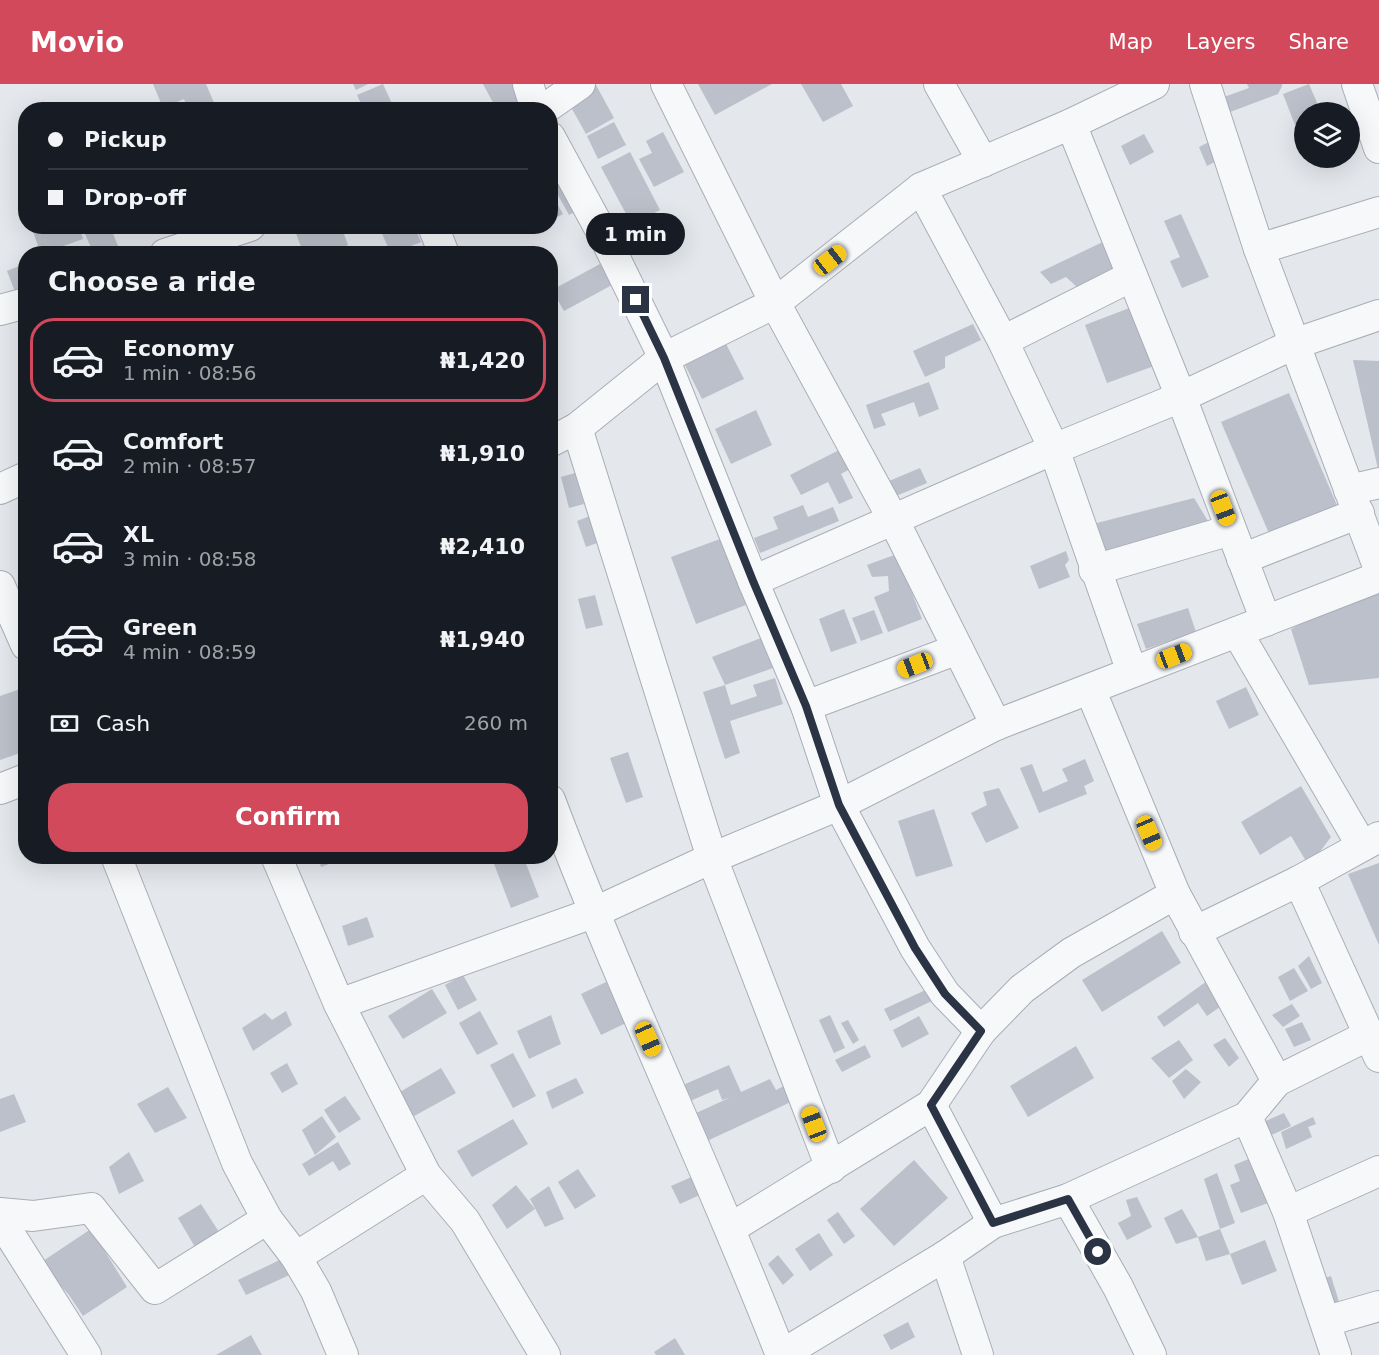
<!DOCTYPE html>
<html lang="en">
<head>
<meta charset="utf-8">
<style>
	:root { --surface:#171b24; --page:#20242c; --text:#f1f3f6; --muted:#9ea1a6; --line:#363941; --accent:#d1495b }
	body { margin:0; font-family:"DejaVu Sans",sans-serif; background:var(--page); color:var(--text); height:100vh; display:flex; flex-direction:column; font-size:22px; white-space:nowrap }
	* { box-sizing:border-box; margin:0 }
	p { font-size:20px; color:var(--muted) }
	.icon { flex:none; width:33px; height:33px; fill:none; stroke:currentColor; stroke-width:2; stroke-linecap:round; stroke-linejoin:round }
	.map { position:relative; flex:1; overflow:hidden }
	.details { position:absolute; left:18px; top:162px; width:540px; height:618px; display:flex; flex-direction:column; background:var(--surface); border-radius:24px; box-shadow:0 6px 24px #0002 }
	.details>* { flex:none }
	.guide { position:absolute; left:18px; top:18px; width:540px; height:132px; border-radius:24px; box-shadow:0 6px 24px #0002; display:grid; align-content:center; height:132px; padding:0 30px; background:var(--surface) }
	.buttons { position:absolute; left:1294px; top:18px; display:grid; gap:12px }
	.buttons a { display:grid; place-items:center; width:66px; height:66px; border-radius:50%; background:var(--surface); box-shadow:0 6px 24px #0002; font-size:30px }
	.end { position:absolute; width:27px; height:27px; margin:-14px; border:8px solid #2b3445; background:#fff; box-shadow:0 0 0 3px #fff }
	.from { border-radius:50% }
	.bubble { position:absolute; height:42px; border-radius:21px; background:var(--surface); box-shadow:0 6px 24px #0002; font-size:20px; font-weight:700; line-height:42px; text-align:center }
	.car { position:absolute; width:18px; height:36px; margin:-18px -9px; border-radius:8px; box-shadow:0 0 4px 2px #0007; background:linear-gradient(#f5c518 24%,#345 0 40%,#f5c518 0 76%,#345 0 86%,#f5c518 0) }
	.guide b { display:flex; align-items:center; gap:21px; height:57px; font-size:22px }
	.guide b+b { border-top:2px solid var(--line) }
	.guide i { width:15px; height:15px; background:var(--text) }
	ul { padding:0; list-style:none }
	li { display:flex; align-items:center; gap:18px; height:84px; margin:0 12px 9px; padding:0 18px; border:3px solid transparent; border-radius:24px }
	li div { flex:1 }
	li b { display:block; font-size:22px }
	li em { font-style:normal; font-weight:700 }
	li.active { border-color:var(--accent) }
	li>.icon { width:54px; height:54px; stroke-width:1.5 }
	h2 { padding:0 30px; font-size:27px; line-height:72px }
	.pay { display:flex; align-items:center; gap:15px; height:66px; padding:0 30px; font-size:22px }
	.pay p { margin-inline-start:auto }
	.primary-button { display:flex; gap:12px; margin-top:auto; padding:12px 30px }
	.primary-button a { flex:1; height:69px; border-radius:24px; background:var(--accent); color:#fff; font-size:24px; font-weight:700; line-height:69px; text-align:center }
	header { display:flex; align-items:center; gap:36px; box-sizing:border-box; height:84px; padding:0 30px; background:var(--accent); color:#fff }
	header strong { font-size:28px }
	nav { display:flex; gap:33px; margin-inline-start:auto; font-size:21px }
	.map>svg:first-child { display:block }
	.building { fill:#bbc0ca }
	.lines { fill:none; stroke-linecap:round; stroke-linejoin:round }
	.minor-casing { stroke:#a9aeb7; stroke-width:32 }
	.minor { stroke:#f7f8fa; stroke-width:30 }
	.route { stroke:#2b3445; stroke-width:8 }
</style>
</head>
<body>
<header>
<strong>Movio</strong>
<nav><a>Map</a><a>Layers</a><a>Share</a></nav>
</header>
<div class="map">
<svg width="1379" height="1271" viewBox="0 0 1379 1271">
	<rect width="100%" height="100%" fill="#e4e7ec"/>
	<g class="building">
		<path d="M153 0H206L217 26H188L184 15 163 24Z"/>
		<path d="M353 0H368L356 6Z"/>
		<path d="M383 0 393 22 384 26H364L357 11Z"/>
		<path d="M483 0H515L524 18 508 26H497Z"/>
		<path d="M698 0H772L715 31Z"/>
		<path d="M801 0H841L853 22 823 38Z"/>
		<path d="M1247 0H1282V2L1278 10 1230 28 1224 13 1249 4Z"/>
		<path d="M1309 0 1321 28H1305V37L1295 41 1283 10Z"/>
		<path d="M596 1 614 34 586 50 567 16Z"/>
		<path d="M614 38 626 61 598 75 587 52Z"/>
		<path d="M663 48 684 88 654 103 639 75 652 69 646 57Z"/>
		<path d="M1144 50 1154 68 1130 81 1121 62Z"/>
		<path d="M1211 57 1219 76 1207 82 1199 63Z"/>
		<path d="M630 68 660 126 632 141 601 83Z"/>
		<path d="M563 96 580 125 569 131 553 102Z"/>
		<path d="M550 107 563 130 550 137Z"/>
		<path d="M1181 130 1209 193 1182 204 1170 177 1180 173 1164 137Z"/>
		<path d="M31 142H79L83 155 41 170Z"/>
		<path d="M102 142H110L120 167 113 170H94L85 150Z"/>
		<path d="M293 142H341L348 161 327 170H304Z"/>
		<path d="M385 142H414L421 158 391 170 380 145Z"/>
		<path d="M1109 155 1123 183 1078 204 1066 193 1051 200 1040 188Z"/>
		<path d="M244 162 249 170H218V169Z"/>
		<path d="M423 164 426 170H412Z"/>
		<path d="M26 179V210L17 213 7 187Z"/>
		<path d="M600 180 612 201 564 227 552 206Z"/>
		<path d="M1132 223 1154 282 1107 299 1085 241Z"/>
		<path d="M973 240 981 256 945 273V284L925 293 913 267Z"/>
		<path d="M722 252 744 295 702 315 681 273Z"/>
		<path d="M1353 276 1379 277V385H1378Z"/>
		<path d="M929 298 939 325 919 333 914 318 881 330 886 341 874 345 866 321Z"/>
		<path d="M1289 309 1339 426 1271 454 1221 338Z"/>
		<path d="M756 326 772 361 731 380 715 345Z"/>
		<path d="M847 362 857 381 841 390 853 414 839 420 828 398 801 411 790 391Z"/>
		<path d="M920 384 927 399 896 412 889 397Z"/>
		<path d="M575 389 584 420 569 424 561 393Z"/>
		<path d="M1194 414 1211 442 1105 470 1097 439Z"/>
		<path d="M803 421 808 433 833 423 839 437 760 469 754 454 778 445 773 433Z"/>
		<path d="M590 432 600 458 586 463 577 437Z"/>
		<path d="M720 455 746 521 696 540 671 473Z"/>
		<path d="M1066 467 1069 476 1065 481 1070 493 1039 505 1030 482Z"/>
		<path d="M897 470 922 535 888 548 874 513 889 507 888 492 872 493 867 481Z"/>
		<path d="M1379 499V594L1309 601 1291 545Z"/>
		<path d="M595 511 603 541 586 545 578 515Z"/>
		<path d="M1188 524 1196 548 1146 565 1137 540Z"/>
		<path d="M844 525 857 559 831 568 819 535Z"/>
		<path d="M874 526 883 549 861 557 852 534Z"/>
		<path d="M761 554 773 584 725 601 731 621 757 612 753 601 775 594 783 620 730 637 740 669 725 675 703 608 725 601 712 573Z"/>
		<path d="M26 603V667L0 676V612Z"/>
		<path d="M1246 603 1259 631 1229 645 1216 617Z"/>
		<path d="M628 668 643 713 626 719 610 674Z"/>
		<path d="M1085 675 1094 697 1084 702 1087 710 1039 729 1020 684 1032 680 1043 708 1068 697 1062 685Z"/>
		<path d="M1301 702 1331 753 1309 782 1291 752 1260 771 1241 738Z"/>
		<path d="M999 704 1019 744 986 759 971 729 987 721 983 708Z"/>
		<path d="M934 725 953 782 916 793 898 737Z"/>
		<path d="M318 772H338L340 776 321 783Z"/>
		<path d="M491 772H523L539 813 511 824Z"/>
		<path d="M1379 779V861L1348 790Z"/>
		<path d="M367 833 374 853 348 862 342 842Z"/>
		<path d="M1162 847 1181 879 1102 928 1082 896Z"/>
		<path d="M1309 872 1322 899 1311 905 1298 882Z"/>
		<path d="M1294 884 1308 907 1290 917 1278 893Z"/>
		<path d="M463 891 477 916 458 926 445 901Z"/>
		<path d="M1207 897 1224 920 1207 932 1198 919 1164 943 1157 933Z"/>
		<path d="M606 898 626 939 601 951 581 910Z"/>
		<path d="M930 904 936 915 890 937 884 925Z"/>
		<path d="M432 905 447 929 403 955 388 932Z"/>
		<path d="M1292 920 1300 932 1283 943 1272 931Z"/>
		<path d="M286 927 292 941 253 967 242 944 265 929 272 936Z"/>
		<path d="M480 927 498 960 477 971 459 939Z"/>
		<path d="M551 931 561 960 529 975 517 947Z"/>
		<path d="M830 931 845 964 834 969 819 936Z"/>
		<path d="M919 932 929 950 902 964 893 946Z"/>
		<path d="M848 936 859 956 853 960 841 939Z"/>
		<path d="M1302 938 1311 956 1294 963 1285 945Z"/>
		<path d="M1225 954 1239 974 1229 983 1213 961Z"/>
		<path d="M1179 956 1193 976 1169 994 1151 974Z"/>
		<path d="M865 961 871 973 842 988 835 976Z"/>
		<path d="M1076 962 1094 994 1028 1033 1010 1002Z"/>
		<path d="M513 969 536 1012 513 1024 490 981Z"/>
		<path d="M287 979 298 1000 282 1009 270 989Z"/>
		<path d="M729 981 741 1008 770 995 776 1006 788 1000 795 1016 707 1057 694 1030 729 1014 722 1016 718 1005 690 1017 683 1001Z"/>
		<path d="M441 984 456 1009 407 1036 393 1012Z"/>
		<path d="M1186 985 1201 998 1184 1015 1172 997Z"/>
		<path d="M576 994 584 1009 552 1025 546 1008Z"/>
		<path d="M168 1003 187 1034 155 1049 137 1020Z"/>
		<path d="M14 1010 26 1038 0 1048V1015Z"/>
		<path d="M345 1012 361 1035 339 1049 324 1026Z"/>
		<path d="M1284 1029 1291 1042 1263 1055 1256 1041Z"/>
		<path d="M322 1032 336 1053 315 1071 302 1046Z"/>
		<path d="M1313 1033 1316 1040 1308 1043 1312 1053 1286 1065 1281 1048Z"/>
		<path d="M513 1035 528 1060 472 1093 457 1067Z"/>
		<path d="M338 1058 351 1080 339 1087 333 1077 309 1092 302 1080Z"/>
		<path d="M129 1068 144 1097 119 1110 109 1083Z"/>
		<path d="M1251 1074 1268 1119 1241 1129 1230 1101 1240 1097 1234 1081Z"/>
		<path d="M914 1076 948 1114 894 1162 860 1125Z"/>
		<path d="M578 1085 596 1112 575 1125 558 1098Z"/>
		<path d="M1217 1089 1235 1139 1220 1145 1204 1095Z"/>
		<path d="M696 1091 704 1109 680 1120 671 1102Z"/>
		<path d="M516 1101 535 1125 507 1145 492 1121Z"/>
		<path d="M549 1102 564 1135 545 1143 530 1115Z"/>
		<path d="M1137 1113 1152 1143 1127 1156 1118 1139 1131 1132 1126 1116Z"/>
		<path d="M201 1120 219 1148 195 1163 178 1134Z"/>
		<path d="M1182 1125 1198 1153 1176 1160 1164 1134Z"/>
		<path d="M838 1128 855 1152 844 1160 827 1136Z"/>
		<path d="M91 1145 127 1203 83 1232 69 1211 40 1179Z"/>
		<path d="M1220 1145 1230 1170 1206 1177 1198 1153Z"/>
		<path d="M819 1149 833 1171 810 1187 795 1165Z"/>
		<path d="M1265 1156 1277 1187 1242 1201 1230 1170Z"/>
		<path d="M778 1171 794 1191 783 1201 768 1180Z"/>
		<path d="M288 1172 296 1188 246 1211 238 1196Z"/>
		<path d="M1331 1192 1339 1218 1325 1223 1317 1197Z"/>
		<path d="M908 1238 915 1253 891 1266 883 1251Z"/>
		<path d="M251 1251 262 1271H216Z"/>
		<path d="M675 1254 685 1271H656L654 1268Z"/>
	</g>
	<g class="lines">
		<g class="minor-casing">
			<g id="minor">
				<path d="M528 0 536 26"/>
				<path d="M666 0 775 219 894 437 996 641"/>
				<path d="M939 0 983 78"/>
				<path d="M1205 0 1259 165 1379 485"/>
				<path d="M1357 0 1379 64"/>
				<path d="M543 26 580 0"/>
				<path d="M1071 40 1181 313 1266 537"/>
				<path d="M550 53 607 158 664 274 753 497 806 622 839 721 915 864 945 910 981 947"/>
				<path d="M921 104 1003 257 1054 365 1132 588"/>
				<path d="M433 142 444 170"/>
				<path d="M1259 165 1379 128"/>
				<path d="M165 170 250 142"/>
				<path d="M0 226 26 219"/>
				<path d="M1003 257 1132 192"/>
				<path d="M577 344 712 774 831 1084"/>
				<path d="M550 358 577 344 664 274 775 219 921 104 1071 40 1154 0"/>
				<path d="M0 405 26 393"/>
				<path d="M1349 406 1379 399"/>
				<path d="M1242 475 1359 429"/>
				<path d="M1094 486 1231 446"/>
				<path d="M753 497 1054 365 1181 313 1294 260 1379 231"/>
				<path d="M0 502 26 561"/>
				<path d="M1237 548 1362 762"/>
				<path d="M1090 605 1175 810 1277 997"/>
				<path d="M806 622 958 565"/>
				<path d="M0 705 26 695"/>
				<path d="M550 716C621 904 708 1084 781 1271L945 1172 993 1139 1068 1115 1247 1033 1277 997 1369 951"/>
				<path d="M116 772 237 1079 267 1135 296 1173 316 1207 343 1271"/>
				<path d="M276 772 339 920 426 1091 465 1137 545 1271"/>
				<path d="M1299 797 1379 973"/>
				<path d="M1194 848 1299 797 1379 753"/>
				<path d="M339 920 593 829 712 774 839 721 996 641 1379 493"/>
				<path d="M931 1021 993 1139"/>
				<path d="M1247 1033 1288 1128 1336 1271"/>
				<path d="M1068 1115 1118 1203 1151 1271"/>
				<path d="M1288 1128 1379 1087"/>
				<path d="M0 1129 33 1132 91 1124 155 1205 267 1135"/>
				<path d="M0 1135 86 1271"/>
				<path d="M731 1144 931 1021 981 947 1022 905 1071 869 1175 810"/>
				<path d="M945 1172 978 1271"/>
				<path d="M296 1173 426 1091"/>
				<path d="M1327 1237 1379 1222"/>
			</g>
		</g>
		<use href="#minor" class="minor"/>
	</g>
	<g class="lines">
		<path class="route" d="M636 216 664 274 753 497 806 622 839 721 915 864 945 910 981 947 931 1021 993 1139 1068 1115 1098 1168"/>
	</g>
</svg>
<div class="buttons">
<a><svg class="icon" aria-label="layers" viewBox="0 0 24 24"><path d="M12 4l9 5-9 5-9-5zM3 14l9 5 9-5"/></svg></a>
</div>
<i class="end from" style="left:1098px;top:1168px"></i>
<i class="end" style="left:636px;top:216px"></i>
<div class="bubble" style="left:586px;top:129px;width:99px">1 min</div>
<i class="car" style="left:830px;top:176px;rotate:52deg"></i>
<i class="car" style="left:1223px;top:424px;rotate:159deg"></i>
<i class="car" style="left:1174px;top:572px;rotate:69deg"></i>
<i class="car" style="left:915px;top:581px;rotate:249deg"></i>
<i class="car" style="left:1149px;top:749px;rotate:157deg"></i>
<i class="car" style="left:648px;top:955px;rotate:156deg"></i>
<i class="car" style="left:814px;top:1040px;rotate:339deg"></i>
<div class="guide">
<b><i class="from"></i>Pickup</b>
<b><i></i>Drop-off</b>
</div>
<section class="details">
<h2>Choose a ride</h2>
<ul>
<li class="active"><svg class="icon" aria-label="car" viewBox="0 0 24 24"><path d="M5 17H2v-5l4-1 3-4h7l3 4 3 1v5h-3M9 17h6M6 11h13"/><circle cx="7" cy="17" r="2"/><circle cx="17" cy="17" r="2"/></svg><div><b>Economy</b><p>1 min · 08:56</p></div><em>₦1,420</em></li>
<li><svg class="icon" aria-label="car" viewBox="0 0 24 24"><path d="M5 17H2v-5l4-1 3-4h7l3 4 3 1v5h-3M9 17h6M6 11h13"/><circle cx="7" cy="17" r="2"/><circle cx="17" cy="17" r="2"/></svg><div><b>Comfort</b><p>2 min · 08:57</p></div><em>₦1,910</em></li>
<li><svg class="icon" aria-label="car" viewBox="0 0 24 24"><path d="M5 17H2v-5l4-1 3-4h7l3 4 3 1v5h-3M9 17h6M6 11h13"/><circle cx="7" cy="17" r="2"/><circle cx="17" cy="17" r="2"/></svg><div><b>XL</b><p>3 min · 08:58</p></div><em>₦2,410</em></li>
<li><svg class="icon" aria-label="car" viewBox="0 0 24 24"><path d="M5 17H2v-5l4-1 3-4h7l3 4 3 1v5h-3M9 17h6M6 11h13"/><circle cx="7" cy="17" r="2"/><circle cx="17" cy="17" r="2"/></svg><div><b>Green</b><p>4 min · 08:59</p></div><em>₦1,940</em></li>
</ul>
<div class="pay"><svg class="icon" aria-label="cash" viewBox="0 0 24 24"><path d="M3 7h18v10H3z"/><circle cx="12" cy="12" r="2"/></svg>Cash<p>260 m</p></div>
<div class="primary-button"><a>Confirm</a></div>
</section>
</div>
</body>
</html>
